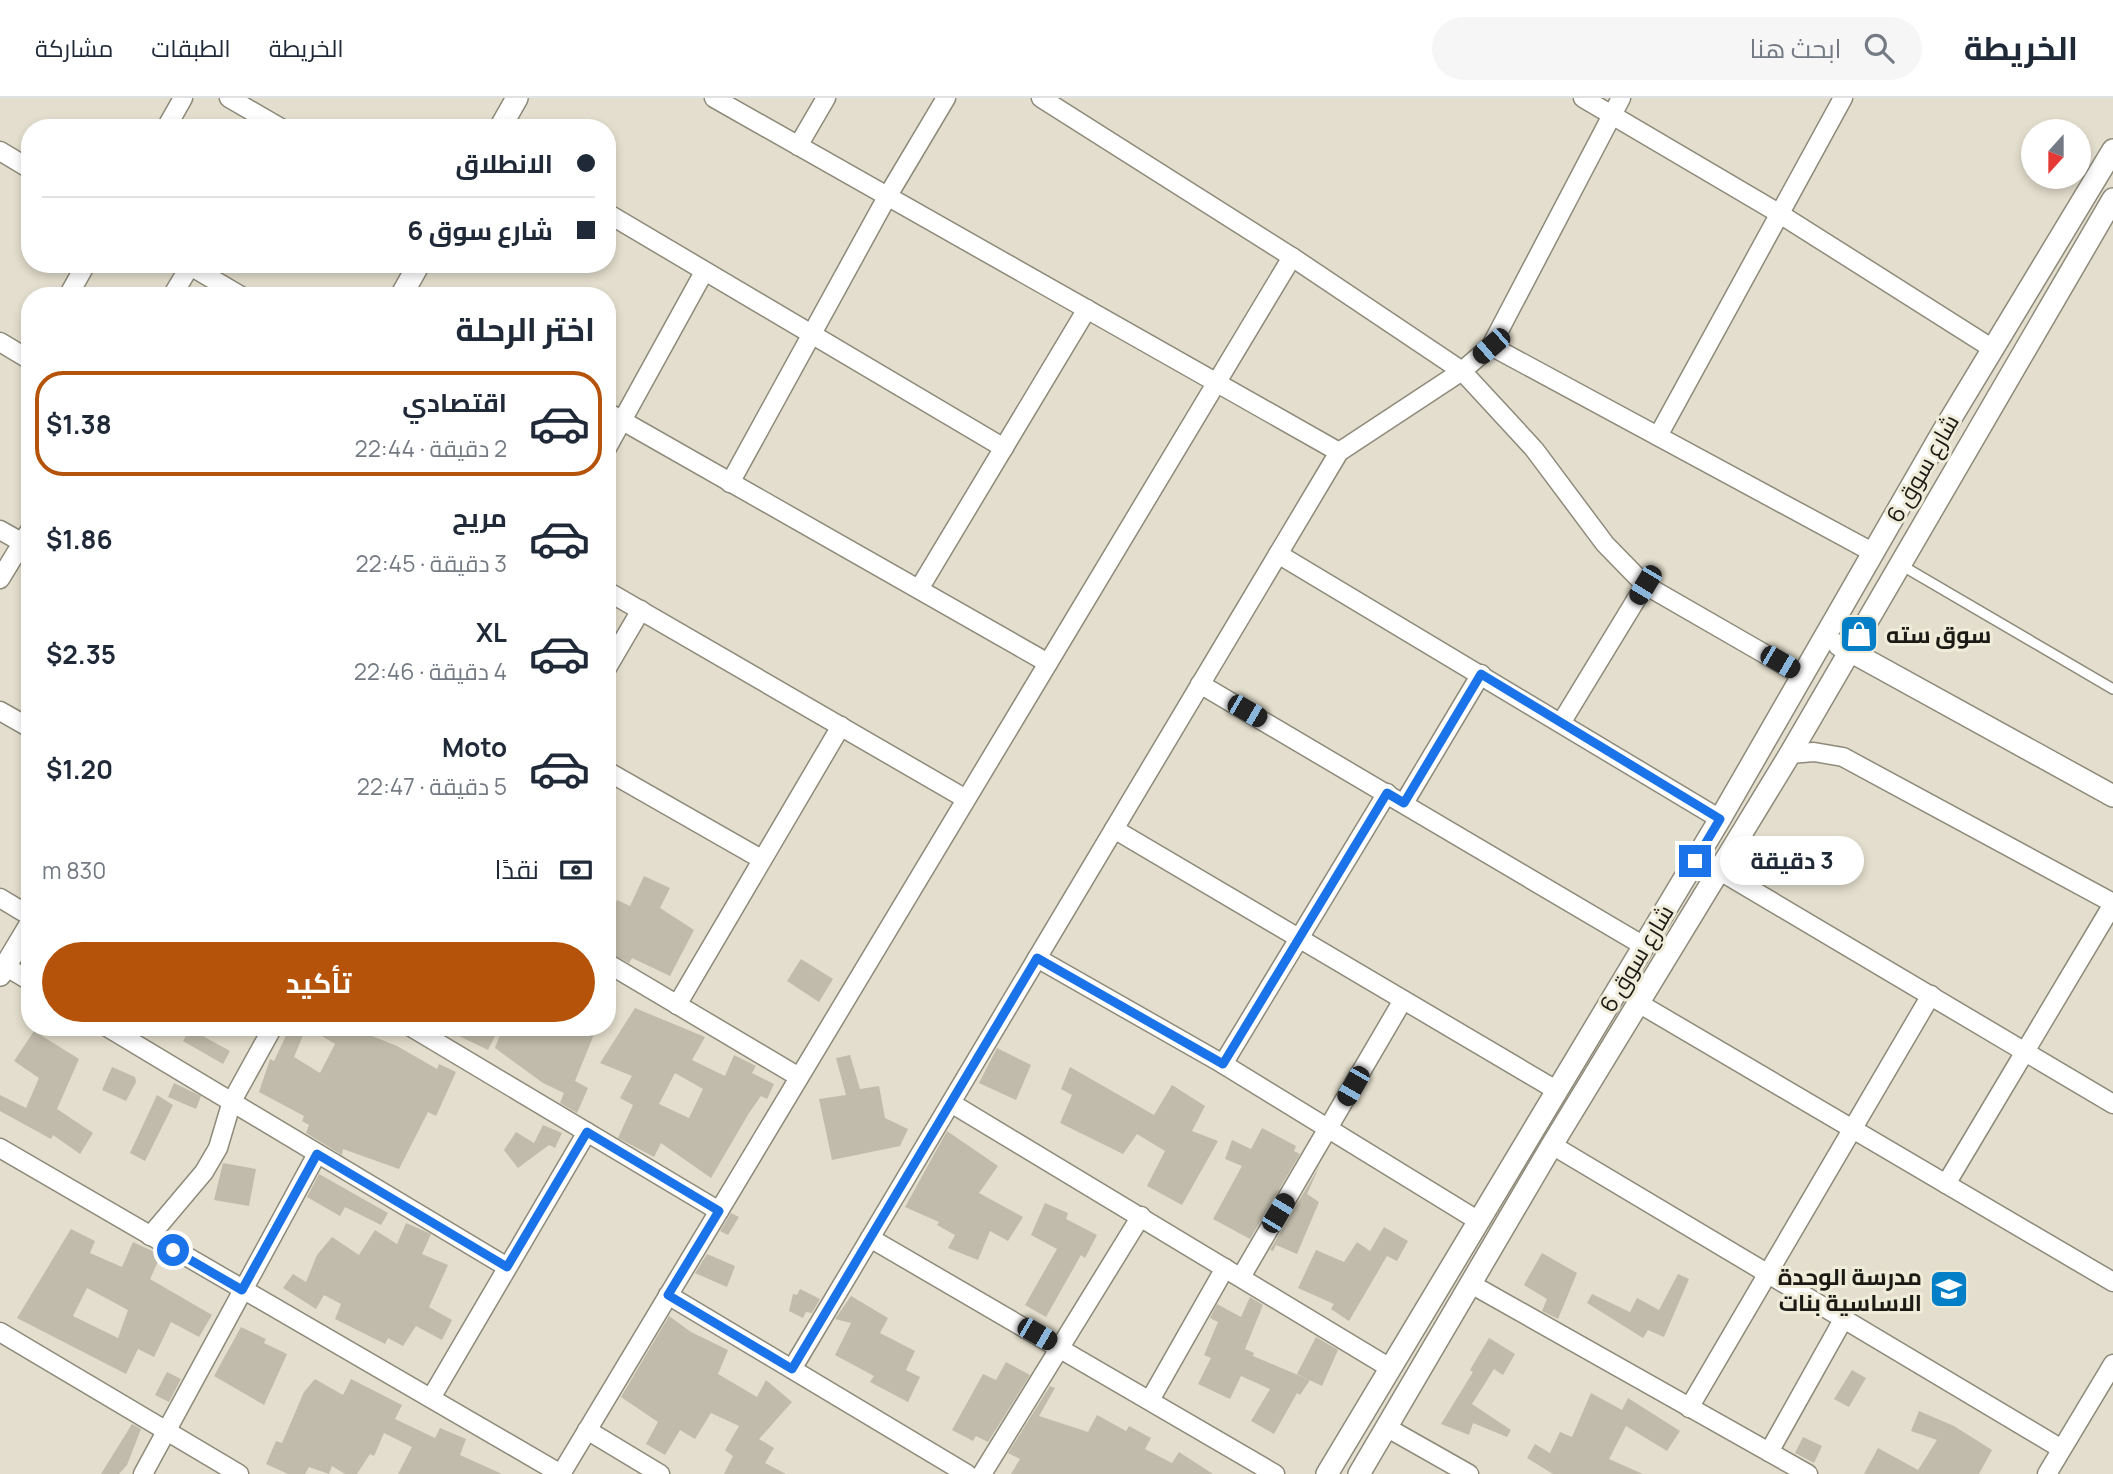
<!DOCTYPE html>
<html lang="ar">
<head>
<meta charset="utf-8">
<style>
	:root { --surface:#fff; --page:#f6f6f7; --text:#1f2937; --muted:#747a83; --line:#e0e1e3; --accent:#b45309 }
	body { margin:0; font-family:Manrope,Cairo,sans-serif; background:var(--page); color:var(--text); direction:rtl; height:100vh; display:flex; flex-direction:column; font-size:26px; white-space:nowrap }
	* { box-sizing:border-box; margin:0 }
	p { font-size:23px; color:var(--muted) }
	.icon { flex:none; width:38px; height:38px; fill:none; stroke:currentColor; stroke-width:2; stroke-linecap:round; stroke-linejoin:round }
	.map { position:relative; flex:1; overflow:hidden; direction:ltr }
	.details { position:absolute; left:21px; top:189px; width:595px; height:749px; display:flex; flex-direction:column; background:var(--surface); border-radius:28px; box-shadow:0 4px 10px #0003; direction:rtl }
	.details>* { flex:none }
	.banner { position:absolute; left:21px; top:21px; width:595px; height:154px; border-radius:28px; box-shadow:0 4px 10px #0003; direction:rtl; display:grid; align-content:center; height:154px; padding:0 21px; background:var(--surface) }
	.needle { width:46px; rotate:201deg }
	.buttons { position:absolute; left:2021px; top:21px; display:grid; gap:14px }
	.buttons a { display:grid; place-items:center; width:70px; height:70px; border-radius:50%; background:var(--surface); box-shadow:0 4px 10px #0003; font-size:35px }
	.end { position:absolute; width:32px; height:32px; margin:-16px; border:9px solid #1a73e8; background:#fff; box-shadow:0 0 0 4px #fff }
	.from { border-radius:50% }
	.bubble { position:absolute; height:49px; border-radius:24px; background:var(--surface); box-shadow:0 4px 10px #0003; font-size:23px; font-weight:700; line-height:49px; text-align:center; direction:rtl }
	.car { position:absolute; width:21px; height:42px; margin:-21px -10px; border-radius:9px; box-shadow:0 0 5px 2px #0007; background:linear-gradient(#222 24%,#8ab4d8 0 40%,#222 0 76%,#8ab4d8 0 86%,#222 0) }
	.banner b { display:flex; align-items:center; gap:24px; height:66px; font-size:26px }
	.banner b+b { border-top:2px solid var(--line) }
	.banner i { width:18px; height:18px; background:var(--text) }
	ul { padding:0; list-style:none }
	li { display:flex; align-items:center; gap:21px; height:105px; margin:0 14px 10px; padding:0 7px; border:4px solid transparent; border-radius:28px }
	li div { flex:1 }
	li b { display:block; font-size:26px }
	li em { font-style:normal; font-weight:700 }
	li.current { border-color:var(--accent) }
	li>.icon { width:63px; height:63px; stroke-width:1.5 }
	h2 { padding:0 21px; font-size:32px; line-height:84px }
	.pay { display:flex; align-items:center; gap:18px; height:77px; padding:0 21px; font-size:26px }
	.pay p { margin-inline-start:auto }
	.button { display:flex; gap:14px; margin-top:auto; padding:14px 21px }
	.button a { flex:1; height:80px; border-radius:42px; background:var(--accent); color:#fff; font-size:28px; font-weight:700; line-height:80px; text-align:center }
	header { display:flex; align-items:center; gap:42px; box-sizing:border-box; height:98px; padding:0 35px; background:var(--surface); border-bottom:2px solid var(--line) }
	header strong { font-size:33px }
	nav { display:flex; gap:38px; margin-inline-start:auto; font-size:24px }
	.search { width:490px; height:63px; background:var(--page); display:flex; align-items:center; gap:18px; box-sizing:border-box; padding:0 24px; border-radius:38px; color:var(--muted); font-size:26px }
	.map>svg:first-child { display:block }
	.building { fill:#c0bbab; fill-rule:evenodd }
	.lines { fill:none; stroke-linecap:round; stroke-linejoin:round }
	.service-casing { stroke:#8e8a7a; stroke-width:12 }
	.minor-casing { stroke:#8e8a7a; stroke-width:21 }
	.tertiary-casing { stroke:#8e8a7a; stroke-width:24 }
	.service { stroke:#fff; stroke-width:9 }
	.minor { stroke:#fff; stroke-width:18 }
	.tertiary { stroke:#fff; stroke-width:21 }
	.route { stroke:#1a73e8; stroke-width:9 }
	.labels { text-anchor:middle; dominant-baseline:central; stroke-width:6; stroke-linejoin:round; paint-order:stroke }
	.street-label { font-size:23px; fill:#1b1a14; stroke:#f0ecda }
	.poi-label { font-size:23px; font-weight:bold; fill:#1b1a14; stroke:#f0ecda; text-anchor:start }
</style>
</head>
<body>
<header>
<strong>الخريطة</strong>
<div class="search"><svg class="icon" aria-label="search" viewBox="0 0 24 24"><circle cx="10" cy="10" r="6"/><path d="M15 15l6 6"/></svg>ابحث هنا</div>
<nav><a>الخريطة</a><a>الطبقات</a><a>مشاركة</a></nav>
</header>
<div class="map">
<svg width="2113" height="1376" viewBox="0 0 2113 1376">
	<rect width="100%" height="100%" fill="#e3decd"/>
	<g class="building">
		<path d="M644 778 670 790 660 810 694 832 670 878 632 860 629 865 607 854V803L615 807 617 802 630 808Z"/>
		<path d="M801 861 833 881 819 904 787 883Z"/>
		<path d="M607 878 616 883 608 903H607Z"/>
		<path d="M635 910 705 939 692 962 725 978 734 957 756 968 752 975 774 986 767 1001 761 998 749 1015 711 1080 661 1045 654 1059 618 1040 633 1007 620 1000 632 978 600 965ZM675 975 703 991 689 1020 659 1006Z"/>
		<path d="M290 929 304 935 294 959 320 975 335 946 307 929H337L361 938 362 934 397 948 437 971 439 966 456 974 436 1018 428 1014 399 1071 343 1051 342 1057 306 1035 309 1027 302 1023 304 1018 259 994 270 961 274 963Z"/>
		<path d="M440 929H477L495 938 488 952Z"/>
		<path d="M503 929H597L575 983 588 990 577 1015 560 1005 564 995 543 985 495 950Z"/>
		<path d="M190 931 230 953 223 966 183 943Z"/>
		<path d="M34 933 79 961 57 1011 93 1035 80 1056 53 1037 51 1041 0 1013V997L26 1010 39 980 14 963Z"/>
		<path d="M997 950 1031 967 1016 1002 979 985Z"/>
		<path d="M850 957 860 991 879 988 885 1020 908 1031 900 1048 832 1062 819 1001 846 997 836 960Z"/>
		<path d="M112 969 135 979 136 984 126 1003 102 992Z"/>
		<path d="M1070 969 1154 1017 1172 987 1205 1008 1192 1033 1218 1043 1182 1107 1147 1088 1165 1053 1137 1036 1123 1056 1060 1025 1072 997 1061 991Z"/>
		<path d="M174 985 201 998 196 1011 168 999Z"/>
		<path d="M157 997 173 1007 145 1063 130 1055Z"/>
		<path d="M543 1027 562 1035 555 1050 549 1047 518 1070 504 1052 516 1034 534 1045Z"/>
		<path d="M1262 1030 1296 1048 1294 1053 1300 1056 1250 1141 1213 1121 1242 1068 1225 1061 1232 1042 1251 1051Z"/>
		<path d="M947 1033 998 1068 979 1095 1023 1119 1008 1143 990 1133 978 1162 948 1150 955 1137 937 1127 939 1124 905 1109Z"/>
		<path d="M223 1065 256 1071 249 1108 214 1102Z"/>
		<path d="M1320 1067 1307 1096 1319 1104 1297 1156 1276 1147 1273 1153 1270 1152Z"/>
		<path d="M319 1076 388 1115 381 1127 345 1109 340 1118 307 1099Z"/>
		<path d="M1045 1105 1068 1115 1066 1121 1097 1137 1085 1160 1081 1157 1046 1219 1025 1207 1057 1151 1031 1137Z"/>
		<path d="M731 1115 739 1119 728 1137 720 1133Z"/>
		<path d="M406 1125 431 1136 422 1156 448 1167 429 1209 452 1222 442 1242 416 1228 403 1248 388 1240 385 1246 335 1221 341 1206 324 1197 316 1211 283 1190 293 1176 306 1184 317 1157 332 1139 359 1157 375 1132 397 1146Z"/>
		<path d="M1384 1129 1408 1143 1397 1163 1387 1158 1349 1223 1331 1211 1334 1206 1298 1190 1316 1152 1344 1164 1357 1144 1370 1153Z"/>
		<path d="M71 1131 95 1143 90 1155 122 1169 133 1144 161 1157 150 1181 212 1217 199 1239 171 1224 154 1259 138 1251 126 1276 17 1220ZM87 1190 128 1212 118 1240 73 1218Z"/>
		<path d="M1542 1155 1577 1175 1558 1221 1542 1213 1547 1201 1524 1187Z"/>
		<path d="M707 1156 735 1168 727 1189 695 1175Z"/>
		<path d="M1678 1176 1689 1181 1664 1239 1648 1232 1643 1240 1587 1205 1592 1196 1630 1214 1637 1200 1659 1212Z"/>
		<path d="M800 1191 820 1201 812 1215 806 1214 803 1220 789 1213 793 1196 797 1197Z"/>
		<path d="M851 1198 888 1220 880 1235 915 1253 906 1272 920 1279 908 1304 870 1284 874 1278 835 1257 851 1225 835 1221Z"/>
		<path d="M1250 1199 1263 1207 1245 1251 1254 1255 1253 1258 1310 1282 1300 1297 1297 1295 1274 1336 1251 1323 1270 1291 1241 1278 1230 1301 1198 1286 1211 1260 1204 1257 1218 1224 1210 1220 1217 1206 1241 1219Z"/>
		<path d="M669 1218 691 1234 728 1252 718 1276 757 1299 766 1282 792 1304 759 1341 774 1350 765 1365 786 1376H724L733 1358 725 1352 739 1328 711 1315 695 1341 680 1332 665 1357 646 1346 658 1324 621 1299Z"/>
		<path d="M241 1229 266 1241 264 1245 287 1256 264 1307 214 1278Z"/>
		<path d="M1316 1239 1338 1252 1322 1288 1297 1276Z"/>
		<path d="M1489 1240 1515 1256 1503 1277 1494 1271 1472 1306 1511 1332 1507 1339 1473 1325 1469 1337 1441 1326 1473 1274 1470 1272Z"/>
		<path d="M1006 1264 1030 1277 988 1344 976 1338 973 1343 952 1332 983 1276 996 1282Z"/>
		<path d="M1852 1272 1866 1280 1849 1309 1834 1301Z"/>
		<path d="M167 1274 181 1281 169 1304 155 1297Z"/>
		<path d="M315 1281 343 1297 351 1281 402 1307 395 1321 435 1340 440 1330 466 1341 460 1357 502 1376H398L412 1349 384 1335 374 1358 370 1356 357 1376H345L332 1368 329 1376 309 1369 305 1376H288L266 1366 276 1343 282 1345 304 1294Z"/>
		<path d="M1050 1288 1055 1290 1039 1318 1088 1334 1097 1317 1126 1333 1129 1328 1151 1340 1145 1351 1172 1365 1179 1354 1213 1376H1011L1020 1361 1008 1355Z"/>
		<path d="M1591 1295 1622 1312 1628 1300 1680 1333 1667 1353 1626 1328 1609 1361 1643 1376H1553L1527 1360 1535 1346 1550 1355 1560 1334 1572 1339Z"/>
		<path d="M1919 1313 1954 1328 1992 1352 1979 1376H1864L1878 1350 1918 1372 1937 1342 1911 1333Z"/>
		<path d="M132 1326 141 1331 127 1367 119 1376H101Z"/>
		<path d="M1803 1339 1822 1348 1814 1365 1795 1355Z"/>
	</g>
	<g class="lines">
		<g class="service-casing">
			<path id="service" d="M1901 467 2113 591"/>
		</g>
		<g class="minor-casing">
			<g id="minor">
				<path d="M229 0 281 30"/>
				<path d="M714 0 1339 354"/>
				<path d="M1041 0 1292 159 1462 273 1534 351 1605 446 1645 487 1803 578"/>
				<path d="M1583 0 1780 116 1993 251"/>
				<path d="M166 30 183 0"/>
				<path d="M798 48 826 0"/>
				<path d="M0 53 30 71"/>
				<path d="M607 115 1004 350"/>
				<path d="M187 166 241 198"/>
				<path d="M68 198 86 166"/>
				<path d="M172 198 190 168"/>
				<path d="M0 244 30 262"/>
				<path d="M1491 248 1874 455"/>
				<path d="M607 314 1048 565"/>
				<path d="M1658 338 1843 0"/>
				<path d="M607 350 704 174"/>
				<path d="M730 385 887 99 946 0"/>
				<path d="M0 432 30 449"/>
				<path d="M1278 456 1720 721"/>
				<path d="M0 481 30 432"/>
				<path d="M919 491 1087 211"/>
				<path d="M607 493 966 701"/>
				<path d="M607 570 641 512"/>
				<path d="M1200 586 1644 848"/>
				<path d="M0 613 30 630"/>
				<path d="M1561 625 1645 487"/>
				<path d="M1790 656 1814 654 1843 659 2113 805"/>
				<path d="M607 673 761 761"/>
				<path d="M1404 705 1481 576"/>
				<path d="M1114 731 1556 992"/>
				<path d="M1720 773 2113 1006"/>
				<path d="M0 800 30 818"/>
				<path d="M1037 860 1223 966 1477 1122"/>
				<path d="M607 865 799 979"/>
				<path d="M5 868 30 883"/>
				<path d="M1640 906 2113 1184"/>
				<path d="M677 907 841 628"/>
				<path d="M107 929 507 1169"/>
				<path d="M411 929 719 1113"/>
				<path d="M1223 966 1387 695"/>
				<path d="M951 1005 1390 1270"/>
				<path d="M1552 1047 2060 1350"/>
				<path d="M0 1050 561 1376"/>
				<path d="M1946 1086 2113 806"/>
				<path d="M150 1138 204 1074 218 1050 232 1003 273 929"/>
				<path d="M870 1140 1275 1376"/>
				<path d="M1241 1179 1403 902"/>
				<path d="M1471 1186 1808 1376"/>
				<path d="M668 1197 967 1376"/>
				<path d="M0 1234 239 1376"/>
				<path d="M792 1271 1339 354 1462 273 1491 248 1621 0"/>
				<path d="M431 1300 587 1034"/>
				<path d="M1150 1302 1225 1170"/>
				<path d="M1689 1310 1931 897"/>
				<path d="M1386 1329 1469 1376"/>
				<path d="M587 1332 660 1376"/>
				<path d="M1769 1354 1844 1220"/>
				<path d="M143 1376 317 1056"/>
				<path d="M561 1376 1292 159"/>
				<path d="M982 1376 1141 1118"/>
				<path d="M2047 1376 2113 1266"/>
			</g>
		</g>
		<g class="tertiary-casing">
			<g id="tertiary">
				<path d="M500 30 517 0"/>
				<path d="M401 198 419 166"/>
				<path d="M1839 547 2113 698"/>
				<path d="M0 877 30 827"/>
				<path d="M1327 1376 1720 721 1942 335 2113 52"/>
				<path d="M1359 1376 1552 1047 1790 656 2113 101"/>
			</g>
		</g>
		<use href="#service" class="service"/>
		<use href="#minor" class="minor"/>
		<use href="#tertiary" class="tertiary"/>
	</g>
	<g class="lines">
		<path class="route" d="M173 1152 242 1192 317 1056 507 1169 587 1034 719 1113 668 1197 792 1271 1037 860 1223 966 1387 695 1404 705 1481 576 1720 721 1695 763"/>
	</g>
	<defs>
		<g id="shop-square" transform="scale(2.0125)"><rect x="-9" y="-9" width="18" height="18" rx="4" fill="#037fc8" stroke="#f0ecda"/><path d="M-5-2.5h2.3a2.7 3.5 0 0 1 5.4 0H5L5.5 6h-11ZM-1.5-2.5h3a1.5 2.3 0 0 0-3 0Z" fill="#fff"/></g>
		<g id="school-square" transform="scale(2.0125)"><rect x="-9" y="-9" width="18" height="18" rx="4" fill="#037fc8" stroke="#f0ecda"/><path d="M0-5L7-2L0 1L-7-2ZM-4 1L0 2.5L4 1V4Q0 6-4 4Z" fill="#fff"/></g>
	</defs>
	<g fill-rule="evenodd">
		<use href="#shop-square" x="1859" y="536"/>
		<use href="#school-square" x="1949" y="1191"/>
	</g>
	<g class="labels">
		<g class="street-label">
			<text transform="translate(1922 370) rotate(-60)">شارع سوق 6</text>
			<text transform="translate(1636 860) rotate(-59)">شارع سوق 6</text>
		</g>
		<g class="poi-label">
			<text x="1886" y="536">سوق سته</text>
			<text x="1922" y="1178" text-anchor="end">مدرسة الوحدة<tspan x="1922" dy="26">الاساسية بنات</tspan></text>
		</g>
	</g>
</svg>
<div class="buttons">
<a><svg class="needle" viewBox="-14 -14 28 28"><path d="M0-13l5 13h-10z" fill="#e53935"/><path d="M0 13l5-13h-10z" fill="#747a83"/></svg></a>
</div>
<i class="end from" style="left:173px;top:1152px"></i>
<i class="end" style="left:1695px;top:763px"></i>
<div class="bubble" style="left:1720px;top:738px;width:144px">3 دقيقة</div>
<i class="car" style="left:1491px;top:248px;rotate:229deg"></i>
<i class="car" style="left:1645px;top:487px;rotate:211deg"></i>
<i class="car" style="left:1780px;top:564px;rotate:120deg"></i>
<i class="car" style="left:1247px;top:613px;rotate:120deg"></i>
<i class="car" style="left:1353px;top:988px;rotate:210deg"></i>
<i class="car" style="left:1278px;top:1115px;rotate:31deg"></i>
<i class="car" style="left:1037px;top:1236px;rotate:120deg"></i>
<div class="banner">
<b><i class="from"></i>الانطلاق</b>
<b><i></i>شارع سوق 6</b>
</div>
<section class="details">
<h2>اختر الرحلة</h2>
<ul>
<li class="current"><svg class="icon" aria-label="car" viewBox="0 0 24 24"><path d="M5 17H2v-5l4-1 3-4h7l3 4 3 1v5h-3M9 17h6M6 11h13"/><circle cx="7" cy="17" r="2"/><circle cx="17" cy="17" r="2"/></svg><div><b>اقتصادي</b><p>2 دقيقة · 22:44</p></div><em>$1.38</em></li>
<li><svg class="icon" aria-label="car" viewBox="0 0 24 24"><path d="M5 17H2v-5l4-1 3-4h7l3 4 3 1v5h-3M9 17h6M6 11h13"/><circle cx="7" cy="17" r="2"/><circle cx="17" cy="17" r="2"/></svg><div><b>مريح</b><p>3 دقيقة · 22:45</p></div><em>$1.86</em></li>
<li><svg class="icon" aria-label="car" viewBox="0 0 24 24"><path d="M5 17H2v-5l4-1 3-4h7l3 4 3 1v5h-3M9 17h6M6 11h13"/><circle cx="7" cy="17" r="2"/><circle cx="17" cy="17" r="2"/></svg><div><b>XL</b><p>4 دقيقة · 22:46</p></div><em>$2.35</em></li>
<li><svg class="icon" aria-label="car" viewBox="0 0 24 24"><path d="M5 17H2v-5l4-1 3-4h7l3 4 3 1v5h-3M9 17h6M6 11h13"/><circle cx="7" cy="17" r="2"/><circle cx="17" cy="17" r="2"/></svg><div><b>Moto</b><p>5 دقيقة · 22:47</p></div><em>$1.20</em></li>
</ul>
<div class="pay"><svg class="icon" aria-label="cash" viewBox="0 0 24 24"><path d="M3 7h18v10H3z"/><circle cx="12" cy="12" r="2"/></svg>نقدًا<p>830 m</p></div>
<div class="button"><a>تأكيد</a></div>
</section>
</div>
</body>
</html>
